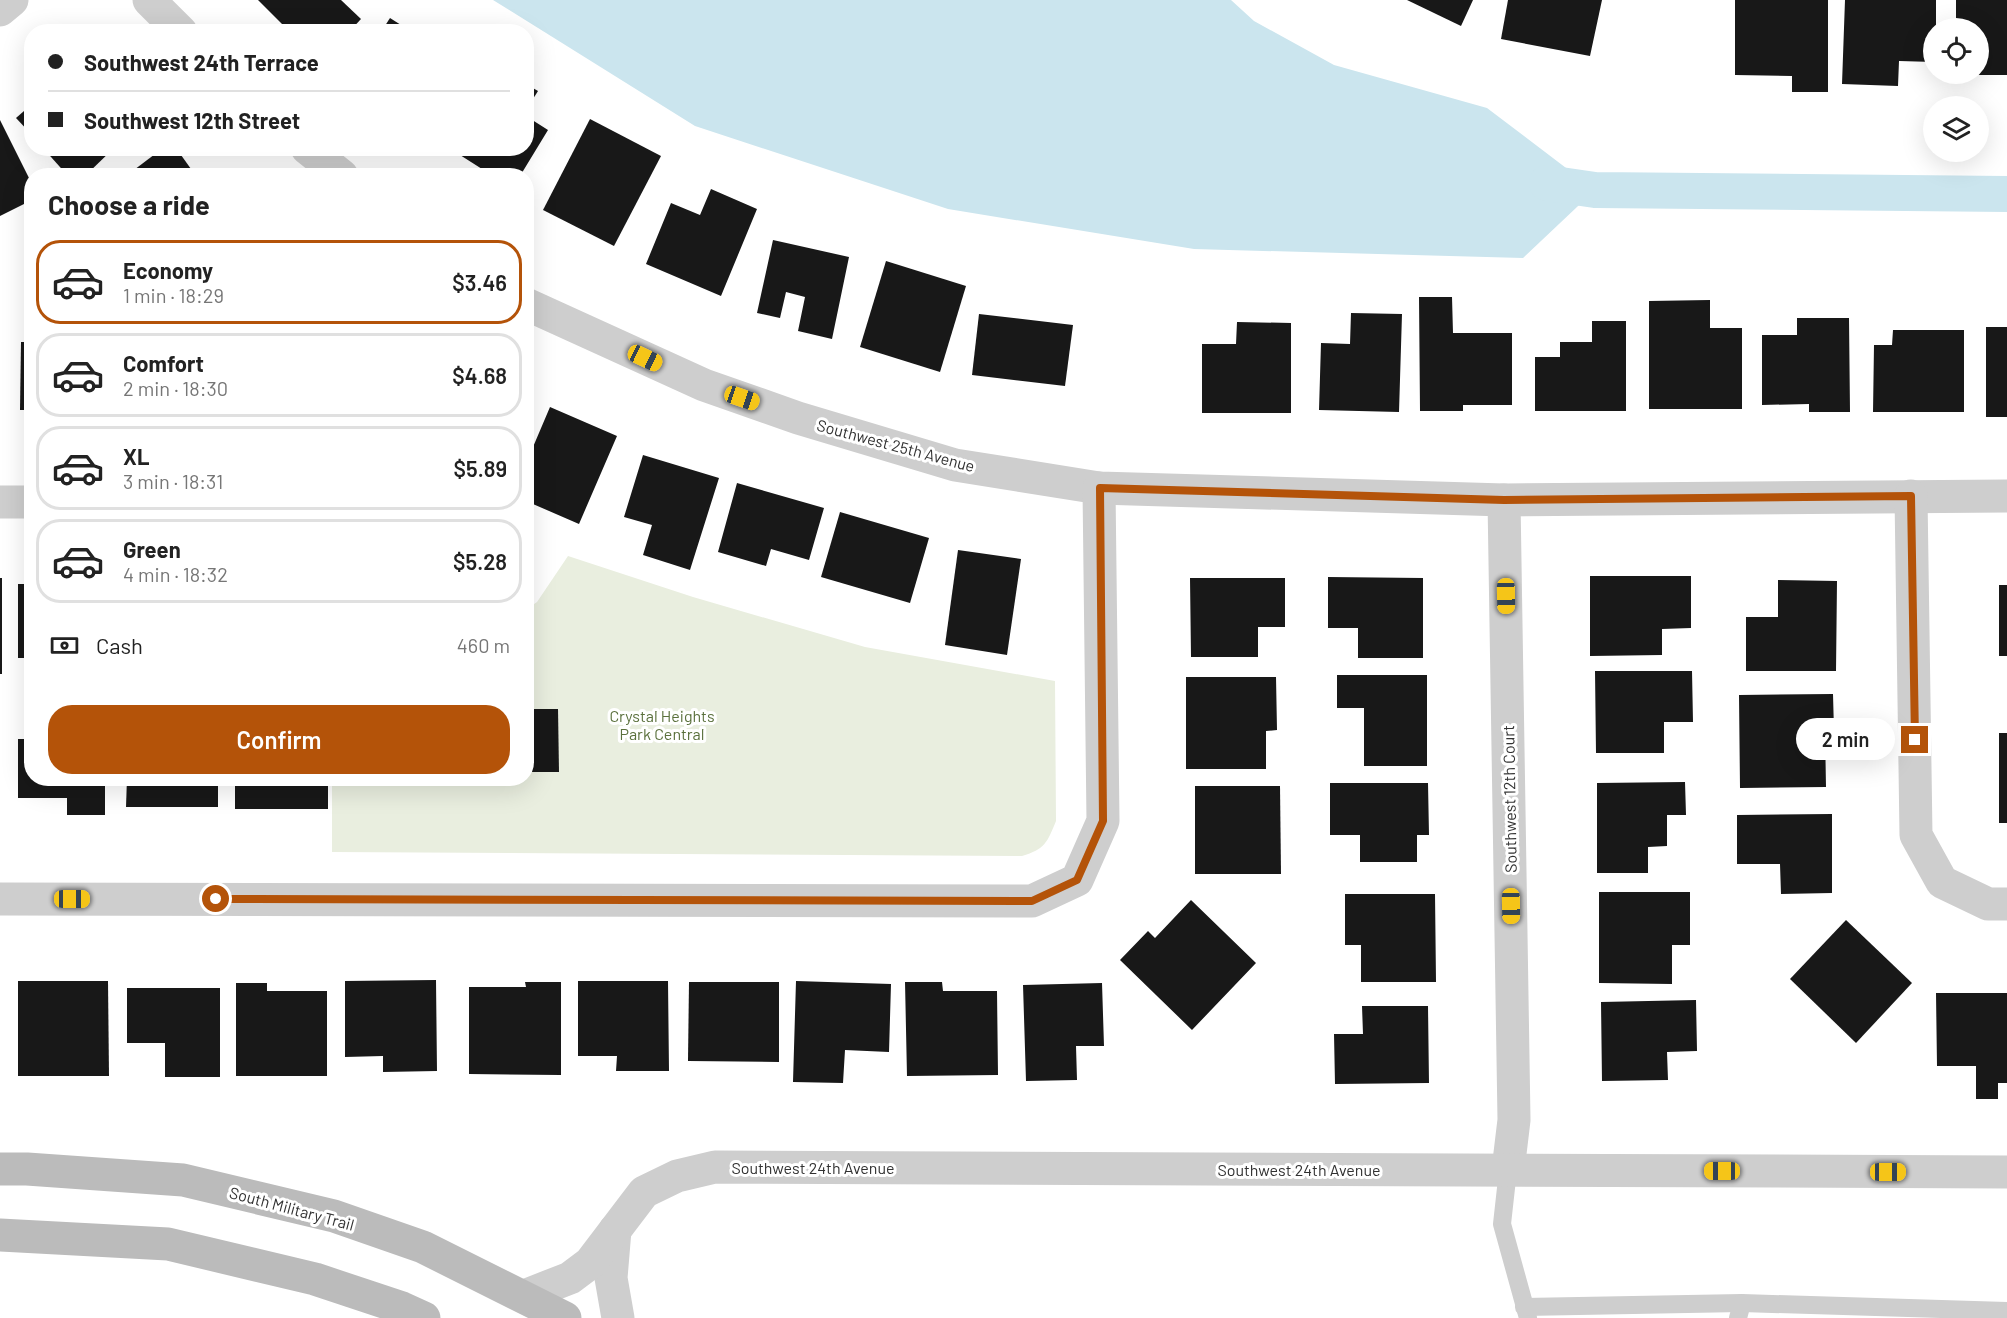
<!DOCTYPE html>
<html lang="en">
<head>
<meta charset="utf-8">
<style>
	:root { --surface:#fff; --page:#f2f2f2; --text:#222; --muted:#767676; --line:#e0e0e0; --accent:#b45309 }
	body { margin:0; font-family:Barlow,sans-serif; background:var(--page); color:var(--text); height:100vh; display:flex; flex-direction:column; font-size:22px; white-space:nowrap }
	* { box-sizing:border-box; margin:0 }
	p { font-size:20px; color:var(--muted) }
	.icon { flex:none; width:33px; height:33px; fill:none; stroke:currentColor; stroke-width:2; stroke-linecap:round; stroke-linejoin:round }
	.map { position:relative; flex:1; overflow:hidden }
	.drawer { position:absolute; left:24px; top:168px; width:510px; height:618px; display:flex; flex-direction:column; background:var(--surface); border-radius:24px; box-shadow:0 6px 24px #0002 }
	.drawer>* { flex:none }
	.guide { position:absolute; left:24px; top:24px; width:510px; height:132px; border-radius:24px; box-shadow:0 6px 24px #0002; display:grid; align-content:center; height:132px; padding:0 24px; background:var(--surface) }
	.buttons { position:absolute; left:1923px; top:18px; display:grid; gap:12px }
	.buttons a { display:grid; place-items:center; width:66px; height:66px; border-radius:50%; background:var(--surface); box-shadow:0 6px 24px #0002; font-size:30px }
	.end { position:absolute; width:27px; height:27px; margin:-14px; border:8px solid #b45309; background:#fff; box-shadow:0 0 0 3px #fff }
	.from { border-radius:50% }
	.bubble { position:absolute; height:42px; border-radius:21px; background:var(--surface); box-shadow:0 6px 24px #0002; font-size:20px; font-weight:600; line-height:42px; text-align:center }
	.car { position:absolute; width:18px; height:36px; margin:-18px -9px; border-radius:8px; box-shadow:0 0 4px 2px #0007; background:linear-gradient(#f5c518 24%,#345 0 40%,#f5c518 0 76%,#345 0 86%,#f5c518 0) }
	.guide b { display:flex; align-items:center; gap:21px; height:57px; font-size:22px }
	.guide b+b { border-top:2px solid var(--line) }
	.guide i { width:15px; height:15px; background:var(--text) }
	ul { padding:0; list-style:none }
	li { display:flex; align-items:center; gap:18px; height:84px; margin:0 12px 9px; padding:0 12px; border:3px solid var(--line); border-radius:24px }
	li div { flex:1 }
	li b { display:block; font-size:22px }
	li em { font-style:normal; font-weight:600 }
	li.active { border-color:var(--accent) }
	li>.icon { width:54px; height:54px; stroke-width:1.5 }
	h2 { padding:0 24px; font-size:27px; line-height:72px }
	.pay { display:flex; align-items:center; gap:15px; height:66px; padding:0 24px; font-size:22px }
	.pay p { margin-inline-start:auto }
	.button { display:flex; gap:12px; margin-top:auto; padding:12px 24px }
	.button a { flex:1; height:69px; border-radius:24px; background:var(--accent); color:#fff; font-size:24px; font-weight:600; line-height:69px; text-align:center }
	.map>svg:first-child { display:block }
	.green { fill:#e9eedf }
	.water { fill:#cbe5ee }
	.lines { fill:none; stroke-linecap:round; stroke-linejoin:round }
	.canal { stroke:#cbe5ee; stroke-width:36 }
	.building { fill:#181818 }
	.lane { stroke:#cecece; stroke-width:18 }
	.street { stroke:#cecece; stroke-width:33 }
	.secondary { stroke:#bbb; stroke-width:33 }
	.route { stroke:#b45309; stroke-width:8 }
	.labels { text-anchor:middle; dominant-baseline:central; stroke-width:6; stroke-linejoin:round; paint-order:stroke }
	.street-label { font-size:16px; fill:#313131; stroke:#fff }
	.park-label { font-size:16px; fill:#5a703c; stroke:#fff }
</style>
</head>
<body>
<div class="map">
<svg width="2007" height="1318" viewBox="0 0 2007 1318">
	<rect width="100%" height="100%" fill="#fff"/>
	<path class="green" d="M568 556 693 597 865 647 1055 681 1056 821C1047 843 1045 849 1022 856L332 852V779L526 778 527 609 537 602Z"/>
	<path class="water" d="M493 0H1231L1254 21 1334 65 1487 108 1595 190 1523 258 1194 249 948 209 695 126Z"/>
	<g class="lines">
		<path class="canal" d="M1547 183 1595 190 2007 194"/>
	</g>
	<g class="building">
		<path d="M258 0H341L361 19 349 32H290Z"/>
		<path d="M1407 0H1473L1461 26Z"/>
		<path d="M1508 0H1602L1590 56 1501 39Z"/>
		<path d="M1735 0H1828V92H1792V76L1735 75Z"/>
		<path d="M1845 0H1936V28H1934V62L1899 61 1898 86 1842 84Z"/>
		<path d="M1956 0H2007V75H1978V28H1956Z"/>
		<path d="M390 18 412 32H381Z"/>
		<path d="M526 84 538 91 526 110Z"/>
		<path d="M32 104V135L16 118Z"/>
		<path d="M526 116 548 130 520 176H493L449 148H526Z"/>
		<path d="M590 119 661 156 614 246 543 210Z"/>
		<path d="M0 120 32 184V200L0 216Z"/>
		<path d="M43 148H114L85 176H68Z"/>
		<path d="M163 148H176L196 176H126Z"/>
		<path d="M711 189 757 209 721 296 646 264 671 203 700 215Z"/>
		<path d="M773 240 849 257 832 339 798 331 805 297 786 292 780 318 757 313Z"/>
		<path d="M886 261 966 286 940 372 860 347Z"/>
		<path d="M1419 297H1452L1453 333H1512V405H1463V411H1420Z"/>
		<path d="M1710 300V328H1742V409H1649V301Z"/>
		<path d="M1351 313 1402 314 1399 412 1319 410 1321 343 1350 344Z"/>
		<path d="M979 314 1073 325 1065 386 972 375Z"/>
		<path d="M1797 318H1849L1850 412H1809V404L1762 405V335H1797Z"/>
		<path d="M1592 321H1626V411H1535V357H1560V342H1592Z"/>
		<path d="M1237 322 1291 323V413H1202V344H1236Z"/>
		<rect x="1986" y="327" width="21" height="90"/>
		<path d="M1893 330H1964V412H1873L1874 345H1892Z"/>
		<path d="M21 342H32V410H20Z"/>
		<path d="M550 407 617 436 579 524 526 501V445L533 447Z"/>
		<path d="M643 455 719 478 690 570 643 555 652 525 624 517Z"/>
		<path d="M737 483 824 508 809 560 771 549 766 566 718 552Z"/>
		<path d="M840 512 929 538 910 603 821 577Z"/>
		<path d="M958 550 1021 559 1007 655 945 645Z"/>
		<path d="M1590 576H1691V628L1662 629V655L1590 656Z"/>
		<path d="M1328 577 1423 578V658H1358V628H1328Z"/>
		<rect x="0" y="578" width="2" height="96"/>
		<path d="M1190 578H1285V627H1258V657H1191Z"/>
		<path d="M1778 580 1837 581 1836 671H1746V617H1778Z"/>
		<rect x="18" y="584" width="14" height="74"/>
		<rect x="1999" y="585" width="8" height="71"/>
		<path d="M1595 671H1692L1693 722H1664V753H1596Z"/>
		<path d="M1337 675H1427V766H1364V708H1337Z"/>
		<path d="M1186 677H1276L1277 730 1266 731V769H1186Z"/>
		<path d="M1833 694 1834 731H1825L1826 787 1740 788 1739 695Z"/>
		<path d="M526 709H558L559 772H526Z"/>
		<rect x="1999" y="733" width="8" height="90"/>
		<path d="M18 739H32V778H105V815H67V798H18Z"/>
		<path d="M127 778H218V807H126Z"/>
		<rect x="235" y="778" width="93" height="31"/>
		<path d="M1685 782 1686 815H1667V846L1648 847V873H1597V783Z"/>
		<path d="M1330 783H1428L1429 835H1417V862H1360V835H1330Z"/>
		<path d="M1195 786H1280L1281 874H1195Z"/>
		<path d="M1832 814V893L1781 894 1780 864H1737V815Z"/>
		<path d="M1599 892H1690V945H1672V984L1599 983Z"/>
		<path d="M1345 894H1435L1436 982H1361V945H1345Z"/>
		<path d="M1191 900 1256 963 1192 1030 1120 960 1148 931 1155 938Z"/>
		<path d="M1846 920 1912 983 1856 1043 1790 979Z"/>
		<path d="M436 980 437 1071 383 1072V1056L345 1057V981Z"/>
		<path d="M18 981H108L109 1076H18Z"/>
		<path d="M578 981H668L669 1071H616L617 1056H578Z"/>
		<path d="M796 981 891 984 889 1052 845 1050 843 1083 793 1082Z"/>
		<path d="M525 982H561V1075L469 1074V987H526Z"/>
		<path d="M689 982H779V1062L688 1061Z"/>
		<path d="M905 982H942L943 991H997L998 1075 907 1076Z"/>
		<path d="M236 983H267V991H327V1076H236Z"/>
		<path d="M1102 983 1104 1046H1076L1077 1080 1026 1081 1023 985Z"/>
		<path d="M127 988H220V1077H165V1043H127Z"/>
		<path d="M1936 993H2007V1083H1998V1099H1976V1066H1937Z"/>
		<path d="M1696 1000 1697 1051 1667 1052 1668 1080 1602 1081 1601 1002Z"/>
		<path d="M1362 1006H1428L1429 1083 1335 1084 1334 1034H1363Z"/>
	</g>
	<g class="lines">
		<g class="lane">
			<path d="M1508 1170 1502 1224 1528 1318"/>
			<path d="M1524 1307 1742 1303"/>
			<path d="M1738 1318 1742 1303 2007 1311"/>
		</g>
		<g class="street">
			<path d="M149 0 181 32"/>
			<path d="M0 10 12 0"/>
			<path d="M307 148 342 176"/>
			<path d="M526 304 704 385 798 418 955 465 1099 488 1504 500 2007 496"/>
			<path d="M1911 496 1916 835 1942 882 1988 904H2007"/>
			<path d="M1504 500 1514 1120 1508 1170"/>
			<path d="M0 502H32"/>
			<path d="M0 899 1032 901 1077 880 1103 821 1099 488"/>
			<path d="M615 1230 611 1278 618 1318"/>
			<path d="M524 1296 570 1278 590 1263 644 1192 677 1176 715 1167 2007 1172"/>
		</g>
		<g class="secondary">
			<path d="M0 1169H27L183 1180 334 1216 423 1247 565 1318"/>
			<path d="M0 1235 168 1244 315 1279 402 1308 424 1318"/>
		</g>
	</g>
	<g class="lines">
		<path class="route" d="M216 899 1032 901 1077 880 1103 821 1100 488 1504 500 1911 496 1915 740"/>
	</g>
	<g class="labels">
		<g class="street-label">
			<text transform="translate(896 445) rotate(15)">Southwest 25th Avenue</text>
			<text transform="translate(1509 799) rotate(-91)">Southwest 12th Court</text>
			<text x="813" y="1167">Southwest 24th Avenue</text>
			<text x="1299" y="1169">Southwest 24th Avenue</text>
			<text transform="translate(292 1208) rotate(15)">South Military Trail</text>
		</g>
		<g class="park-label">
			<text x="662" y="715">Crystal Heights<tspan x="662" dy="18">Park Central</tspan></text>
		</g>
	</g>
</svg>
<div class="buttons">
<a><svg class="icon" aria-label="locate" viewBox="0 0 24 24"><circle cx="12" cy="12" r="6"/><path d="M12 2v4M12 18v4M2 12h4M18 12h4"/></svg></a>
<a><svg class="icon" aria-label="layers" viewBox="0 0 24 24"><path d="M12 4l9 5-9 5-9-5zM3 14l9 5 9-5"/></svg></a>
</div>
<i class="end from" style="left:216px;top:899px"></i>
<i class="end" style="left:1915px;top:740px"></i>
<div class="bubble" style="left:1796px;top:718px;width:99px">2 min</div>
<i class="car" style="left:645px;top:358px;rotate:115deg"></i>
<i class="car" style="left:742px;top:398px;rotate:109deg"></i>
<i class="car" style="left:1506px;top:596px;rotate:179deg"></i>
<i class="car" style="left:72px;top:899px;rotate:90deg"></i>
<i class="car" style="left:1511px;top:906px;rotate:179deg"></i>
<i class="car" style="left:1722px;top:1171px;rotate:270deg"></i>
<i class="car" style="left:1888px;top:1172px;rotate:90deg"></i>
<div class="guide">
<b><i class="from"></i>Southwest 24th Terrace</b>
<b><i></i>Southwest 12th Street</b>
</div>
<section class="drawer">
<h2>Choose a ride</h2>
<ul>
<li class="active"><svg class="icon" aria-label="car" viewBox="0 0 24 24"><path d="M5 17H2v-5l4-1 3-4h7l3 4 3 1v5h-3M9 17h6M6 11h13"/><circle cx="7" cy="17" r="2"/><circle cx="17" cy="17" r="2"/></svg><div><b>Economy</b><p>1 min · 18:29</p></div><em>$3.46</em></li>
<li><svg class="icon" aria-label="car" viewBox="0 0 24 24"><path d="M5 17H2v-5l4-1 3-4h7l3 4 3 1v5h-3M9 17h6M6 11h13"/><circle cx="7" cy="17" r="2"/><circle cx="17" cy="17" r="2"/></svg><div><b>Comfort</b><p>2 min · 18:30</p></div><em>$4.68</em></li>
<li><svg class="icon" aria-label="car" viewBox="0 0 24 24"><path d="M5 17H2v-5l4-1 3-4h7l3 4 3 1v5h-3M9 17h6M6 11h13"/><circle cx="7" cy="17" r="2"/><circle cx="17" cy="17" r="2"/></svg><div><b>XL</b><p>3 min · 18:31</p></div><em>$5.89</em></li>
<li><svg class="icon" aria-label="car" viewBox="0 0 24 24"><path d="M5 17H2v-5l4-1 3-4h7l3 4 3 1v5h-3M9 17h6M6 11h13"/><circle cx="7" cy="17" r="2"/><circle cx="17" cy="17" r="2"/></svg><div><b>Green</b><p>4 min · 18:32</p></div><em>$5.28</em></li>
</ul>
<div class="pay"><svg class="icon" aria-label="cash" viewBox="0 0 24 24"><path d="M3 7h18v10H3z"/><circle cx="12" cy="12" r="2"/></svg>Cash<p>460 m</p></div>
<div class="button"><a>Confirm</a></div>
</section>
</div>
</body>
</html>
